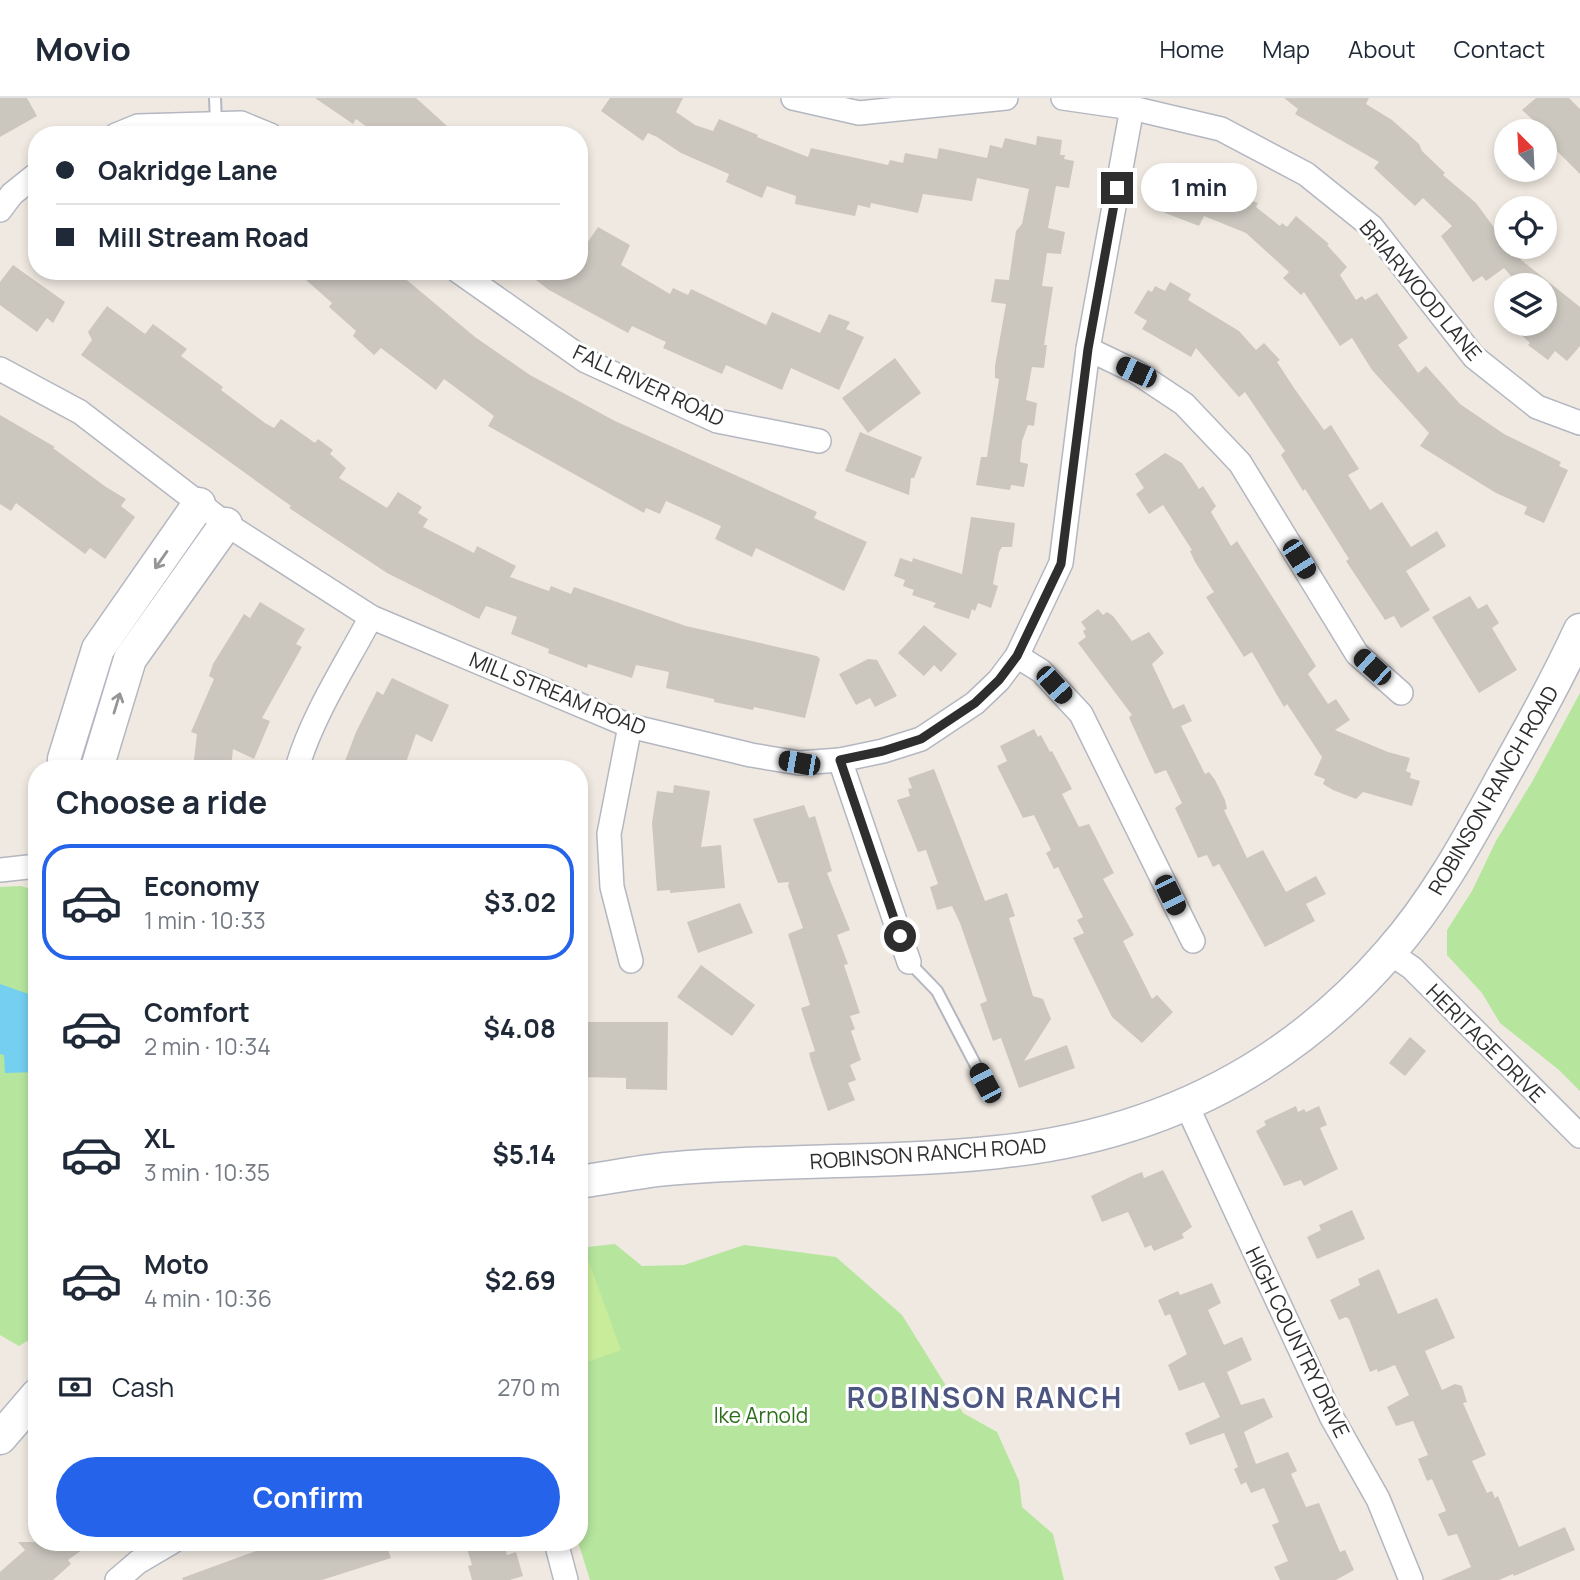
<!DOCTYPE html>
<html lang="en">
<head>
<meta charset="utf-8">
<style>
	:root { --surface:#fff; --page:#f6f6f7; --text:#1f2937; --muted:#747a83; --line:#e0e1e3; --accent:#2563eb }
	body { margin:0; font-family:Manrope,sans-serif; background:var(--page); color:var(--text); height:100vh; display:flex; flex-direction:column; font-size:26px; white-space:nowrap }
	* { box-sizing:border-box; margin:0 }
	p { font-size:23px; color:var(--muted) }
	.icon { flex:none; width:38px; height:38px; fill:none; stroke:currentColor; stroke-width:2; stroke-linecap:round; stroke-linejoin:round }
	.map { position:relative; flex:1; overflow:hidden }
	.sheet { position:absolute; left:28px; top:662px; width:560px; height:791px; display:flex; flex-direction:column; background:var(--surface); border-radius:28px; box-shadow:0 4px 10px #0003 }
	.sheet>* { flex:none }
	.hud { position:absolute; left:28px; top:28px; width:560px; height:154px; border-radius:28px; box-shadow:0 4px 10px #0003; display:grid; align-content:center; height:154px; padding:0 28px; background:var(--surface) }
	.needle { width:46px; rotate:336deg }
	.fabs { position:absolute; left:1494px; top:21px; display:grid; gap:14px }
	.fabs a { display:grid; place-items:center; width:63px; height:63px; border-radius:50%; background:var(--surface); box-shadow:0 4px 10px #0003; font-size:35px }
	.end { position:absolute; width:32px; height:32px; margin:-16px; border:9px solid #2e2e2e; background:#fff; box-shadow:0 0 0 4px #fff }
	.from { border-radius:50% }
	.bubble { position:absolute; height:49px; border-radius:24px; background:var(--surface); box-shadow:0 4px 10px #0003; font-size:23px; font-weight:700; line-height:49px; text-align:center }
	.car { position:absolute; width:21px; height:42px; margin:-21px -10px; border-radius:9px; box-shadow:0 0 5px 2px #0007; background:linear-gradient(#222 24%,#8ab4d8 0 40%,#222 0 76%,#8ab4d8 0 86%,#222 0) }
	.hud b { display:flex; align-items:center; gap:24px; height:66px; font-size:26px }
	.hud b+b { border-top:2px solid var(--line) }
	.hud i { width:18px; height:18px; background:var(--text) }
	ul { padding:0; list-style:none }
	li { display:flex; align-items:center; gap:21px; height:116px; margin:0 14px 10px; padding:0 14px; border:4px solid transparent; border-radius:28px }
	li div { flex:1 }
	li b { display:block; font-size:26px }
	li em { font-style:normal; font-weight:700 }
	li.current { border-color:var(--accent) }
	li>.icon { width:63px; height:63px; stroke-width:1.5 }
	h2 { padding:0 28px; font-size:32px; line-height:84px }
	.pay { display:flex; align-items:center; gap:18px; height:77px; padding:0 28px; font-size:26px }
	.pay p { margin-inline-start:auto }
	.primary-button { display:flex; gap:14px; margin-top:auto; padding:14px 28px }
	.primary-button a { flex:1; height:80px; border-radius:42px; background:var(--accent); color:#fff; font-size:28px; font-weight:700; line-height:80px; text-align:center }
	header { display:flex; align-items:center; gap:42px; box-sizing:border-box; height:98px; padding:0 35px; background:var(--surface); border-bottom:2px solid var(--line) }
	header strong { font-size:33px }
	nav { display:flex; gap:38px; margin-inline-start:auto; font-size:24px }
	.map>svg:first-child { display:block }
	.green { fill:#b6e59e }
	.pitch { fill:#c9ec9a }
	.water { fill:#75cff0 }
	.building { fill:#cbc7bf }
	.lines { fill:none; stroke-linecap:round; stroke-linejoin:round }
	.lane-casing { stroke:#b4b7c1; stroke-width:14 }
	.street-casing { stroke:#b4b7c1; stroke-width:26 }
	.secondary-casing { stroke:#b4b7c1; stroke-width:35 }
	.lane { stroke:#fff; stroke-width:10 }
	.street { stroke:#fff; stroke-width:23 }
	.secondary { stroke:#fff; stroke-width:32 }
	.oneway { stroke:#969696 }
	.route { stroke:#2e2e2e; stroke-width:9 }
	.labels { text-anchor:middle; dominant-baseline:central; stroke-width:6; stroke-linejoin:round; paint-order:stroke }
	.street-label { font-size:21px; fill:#2e2e2e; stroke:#fff }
	.park-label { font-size:21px; fill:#2c6e1b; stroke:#fff }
	.district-label { font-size:28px; font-weight:bold; letter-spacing:2px; fill:#4d5680; stroke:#fff }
</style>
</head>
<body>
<header>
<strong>Movio</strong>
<nav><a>Home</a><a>Map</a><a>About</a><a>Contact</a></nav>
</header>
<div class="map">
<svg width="1580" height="1482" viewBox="0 0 1580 1482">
	<rect width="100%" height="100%" fill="#efe9e1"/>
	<g class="green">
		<path d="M1580 595V993L1559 972 1500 925 1482 895 1447 857V832L1472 793 1496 743 1532 684Z"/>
		<path d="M21 788 37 793V1237L19 1248 0 1237V789Z"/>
		<path d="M615 1146 642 1168 684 1167 744 1147 836 1159 902 1217 963 1315 997 1334 1019 1383 1022 1409 1053 1436 1064 1482H590L578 1444 579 1150Z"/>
	</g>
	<path class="pitch" d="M586 1156 621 1252 579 1267V1159Z"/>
	<path class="water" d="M0 886 37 899V974L5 975 4 957 0 956Z"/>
	<g class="building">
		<path d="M0 0H27L37 18 0 39Z"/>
		<path d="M315 0H416L457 37H378L356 21 353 26Z"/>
		<path d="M610 0H683L676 14 695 27 713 33 719 21 758 37 757 39 808 59 811 50 888 67 890 62 903 65 905 55 937 61 939 50 987 60 990 47 1002 50 1005 40 1036 47 1037 38 1062 42 1060 57H1065L1064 61 1074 63 1069 90 1056 88 1048 130 1065 134 1061 156 1047 155 1042 188 1053 189 1044 247H1047L1044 270 1032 269 1026 302 1037 305 1034 328 1028 327 1022 343 1020 364 1028 366 1024 389 1011 387 1010 392 976 387 981 359H987L999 281 995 280V268L1006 206 991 204 995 181 1009 182 1016 133 1022 126 1029 91 977 80 972 103 923 96 918 115 871 105 870 110 858 107 855 118 795 106 796 98 767 88 762 100 726 84 729 76 681 55 657 39 648 35 643 43 601 13Z"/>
		<path d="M1284 0H1369L1366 6 1392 22 1419 46 1422 53 1445 75 1443 77 1476 105 1498 135 1507 129V149H1538L1520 161 1580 209V248L1567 263 1555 253 1548 262 1528 247 1530 245 1510 226H1545V187H1519L1504 170 1486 183 1482 178 1473 184 1441 138 1452 128 1423 100 1415 108 1374 70 1379 64 1295 16 1298 11Z"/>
		<path d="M1536 0H1569L1580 11V76L1553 49 1555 47 1545 33 1522 12Z"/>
		<path d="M1182 65 1189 69 1191 65 1200 67 1222 77 1219 84 1247 96 1245 100 1258 105 1256 109 1280 128 1282 125 1287 129 1296 118 1329 146 1327 147 1347 169 1340 177 1356 202 1362 198 1365 202 1377 195 1408 240 1398 247 1418 275 1426 268 1460 306 1504 336 1561 364 1559 368 1568 372 1544 425 1524 416 1527 409 1496 395 1420 348 1429 335 1372 272 1352 240 1340 248 1304 194 1301 197 1283 180 1289 174 1246 135 1204 118 1199 128 1160 113Z"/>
		<path d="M598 129 630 147 621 167 670 196 673 190 688 197 691 191 766 227 772 214 820 235 829 216 850 224 846 231 864 239 839 292 791 270 782 292 726 267 722 276 663 250 666 244 632 228 628 235 549 192 524 173H579V157Z"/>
		<path d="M13 167 65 204 53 225 47 220 37 234 0 207V184Z"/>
		<path d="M296 173H396L475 239 530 277 615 323 817 414 814 420 867 444 844 493 756 450 752 459 715 441 721 428 666 403 660 416 646 410 644 415 488 328 494 318 444 281 436 292 381 250 374 257 353 238 356 233 329 209 332 205Z"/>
		<path d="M1170 184 1191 196 1188 202 1239 233 1256 252 1264 245 1280 262 1277 264 1294 290 1324 332 1331 327 1359 371 1348 377 1370 412 1382 404 1411 449 1437 433 1446 448 1406 473 1430 512 1401 530 1394 518 1385 522 1346 463 1349 461 1305 391 1303 393 1281 357 1285 353 1245 294 1239 299 1196 250 1191 259 1142 231 1147 223 1134 215 1148 192 1152 194 1155 188 1165 193Z"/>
		<path d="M107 208 145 236 153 226 187 251 181 258 223 289 221 292 265 325 274 330 281 321 315 345 318 341 333 352 330 356 346 370 339 380 387 410 398 394 422 409 418 415 428 421 423 429 474 455 477 448 516 468 510 479 549 493 551 488 571 496 574 489 686 528 817 558 820 561 805 620 754 609 753 612 714 604V601L666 590 669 574 636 567 632 580 588 566 587 570 548 555 549 551 511 536 517 519 486 508 479 521 387 475 289 410 291 408 81 257 92 242 88 234Z"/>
		<path d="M895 260 921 295 868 335 842 300Z"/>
		<path d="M0 317 55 349 53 350 106 389 126 401 121 408 135 419 105 461 90 450 85 456 16 405 11 413 0 406Z"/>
		<path d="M860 334 922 359 914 380H911L909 397 845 373Z"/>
		<path d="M1165 355 1182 365 1199 391 1203 388 1216 408 1211 414 1231 448 1237 443 1316 568 1308 576 1328 606 1336 601 1350 622 1335 632 1388 654 1410 660 1406 673 1411 675 1410 680 1420 683 1412 708 1363 694 1356 701 1333 692 1323 686 1325 681 1314 677 1322 659 1287 606 1284 609 1252 554 1244 559 1213 510 1206 499 1214 494 1195 464 1190 453 1192 452 1163 407 1149 416 1136 396 1144 390 1135 376Z"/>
		<path d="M971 419 1015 425 1012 449H1002L999 454 993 486 998 488 991 510 978 505 975 513 972 511 969 521 933 509 936 505 912 497 914 492 903 488 905 482 894 478 900 460 912 464 913 460 962 476Z"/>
		<path d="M1470 498 1478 511 1487 506 1499 525 1492 530 1517 572 1479 595 1432 519Z"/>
		<path d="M260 504 305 531 296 546 302 549 262 620 270 623 254 661 233 651 231 670H193L197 636 191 634 214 581 209 578 213 566 244 516 250 520Z"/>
		<path d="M1098 511 1103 517 1107 514 1113 518 1132 543 1149 534 1164 555 1152 566 1173 611 1184 606 1192 623 1181 628 1205 676 1209 674 1215 682 1225 702 1227 711 1224 712 1247 760 1263 752 1286 794 1316 778 1326 796 1306 806 1315 823 1265 849 1219 766 1213 769 1207 757 1198 760 1175 710 1182 705 1166 672 1155 676 1131 624 1129 619 1132 617 1078 545 1086 539 1083 533 1086 531 1081 524Z"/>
		<path d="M924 527 957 556 941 574 934 567 924 578 898 555Z"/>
		<path d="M868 561 877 562 897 598 875 609 870 600 856 607 839 576Z"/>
		<path d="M392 580 449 607 432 644 416 636 404 670H365L345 663 356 634 377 593 383 597Z"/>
		<path d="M1034 631 1038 639 1041 637 1050 654 1052 653 1072 691 1062 696 1079 729 1089 726 1114 775 1103 781 1134 837 1123 843 1152 901 1157 897 1173 914 1142 945 1112 919 1073 840 1084 835 1077 822 1083 819 1058 769 1054 771 1046 755 1051 752 1034 717 1023 720 997 668 1007 663 1000 648Z"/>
		<path d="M934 671 985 803 1007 795 1015 818 1009 820 1033 898 1043 901 1051 921 1024 963 1067 947 1075 970 1019 990 1001 940 993 943 980 906 987 903 960 825 952 808 937 812 930 789 938 786 926 752 918 754 897 702 910 698 908 691 912 690 908 680Z"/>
		<path d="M674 687 710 693 701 749 721 747 725 790 670 795V792L657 793 652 725 654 712 657 693 673 695Z"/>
		<path d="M804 707 809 720 815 718 832 773 827 775 850 832 837 837 848 866 844 867 860 915 850 918 855 931 851 933 861 962 850 967 856 982 848 985 855 1002 828 1013 811 963 809 955 815 953 801 910 810 907 788 836 803 830 788 788 789 784 778 785 753 721Z"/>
		<path d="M740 805 753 835 698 855 687 824Z"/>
		<path d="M701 867 755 907 732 938 677 899Z"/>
		<path d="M579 924H668L667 992 626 991V980L579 979Z"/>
		<path d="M1410 939 1426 953 1405 978 1389 965Z"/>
		<path d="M1296 1008 1298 1014 1304 1011 1306 1014 1319 1008 1327 1027 1320 1030 1338 1071 1304 1088 1301 1082 1284 1088 1256 1033 1266 1027 1264 1023Z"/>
		<path d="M1163 1072 1192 1129 1182 1136 1184 1140 1154 1153 1151 1147 1145 1150 1128 1114 1102 1124 1091 1098 1132 1078 1142 1074 1144 1080Z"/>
		<path d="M1352 1112 1365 1141 1317 1161 1307 1139 1321 1132 1319 1127Z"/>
		<path d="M1379 1171 1398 1216 1437 1200 1455 1240 1425 1253 1442 1292 1455 1286 1462 1288 1467 1304 1463 1305 1486 1357 1472 1363 1487 1395 1492 1393 1495 1400 1498 1398 1519 1449 1565 1429 1575 1452 1514 1478 1513 1476 1499 1482H1441L1471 1469 1457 1436 1448 1438 1438 1416 1446 1413 1432 1381 1427 1383 1418 1361 1428 1357 1413 1323 1396 1328 1387 1309 1409 1297 1395 1267 1378 1274 1377 1271 1370 1274 1349 1221 1346 1219 1339 1222 1330 1202 1360 1187 1358 1181Z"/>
		<path d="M1212 1185 1221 1205 1208 1212 1224 1247 1242 1239 1252 1262 1227 1274 1241 1307 1264 1300 1273 1319 1244 1334 1256 1366 1288 1354 1297 1373 1291 1376 1306 1409 1319 1405 1340 1454 1345 1452 1354 1472 1336 1482H1280L1274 1469 1288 1463 1272 1427 1279 1424 1264 1390 1251 1395 1246 1384 1241 1387 1234 1371 1238 1369 1224 1335 1190 1347 1185 1335 1220 1319 1204 1284 1179 1293 1168 1267 1187 1256 1170 1216 1165 1218 1158 1202 1178 1193 1180 1197Z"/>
		<path d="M18 1444H93L68 1462 71 1466 53 1482H0V1474L25 1452Z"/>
		<path d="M281 1444H385L391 1460 322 1482H183L182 1480Z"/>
		<path d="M465 1444H503L507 1457 516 1454 523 1478 510 1482H472L468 1468 472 1467Z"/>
	</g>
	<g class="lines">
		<g class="lane-casing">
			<g id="lane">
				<path d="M215 0 216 25"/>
				<path d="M909 864 937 893 985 985"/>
			</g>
		</g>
		<g class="street-casing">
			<g id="street">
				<path d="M793 0 859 15 1006 0"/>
				<path d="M1063 0 1132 10 1221 31 1306 76 1372 129 1474 259 1537 309 1580 325"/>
				<path d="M116 37 138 28 241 25 270 37"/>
				<path d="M0 112 12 96 37 76"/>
				<path d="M458 173 586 263 717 323 819 343"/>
				<path d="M1088 251 1136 274 1184 306 1240 365 1357 556 1401 595"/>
				<path d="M0 271 80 314 226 426 371 519 630 628 751 657 799 665 840 662 883 653 921 641 975 605 999 582 1017 558 1061 465 1088 251 1132 10"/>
				<path d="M1017 558 1041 573 1081 616 1193 843"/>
				<path d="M630 628 609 736 612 789 631 863"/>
				<path d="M840 662 909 864"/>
				<path d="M297 670C312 618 345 568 371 519"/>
				<path d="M0 772 37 768"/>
				<path d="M1390 855 1412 870 1580 1038"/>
				<path d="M1186 1006 1331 1318 1378 1401 1411 1482"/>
				<path d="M556 1444 566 1482"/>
				<path d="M117 1482 138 1464 172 1444"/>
			</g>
		</g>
		<g class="secondary-casing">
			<g id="secondary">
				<path d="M64 670V661L98 551 199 406"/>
				<path d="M97 670 130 561 226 426"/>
				<path d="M579 1084C608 1080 637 1074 666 1071 776 1061 888 1066 998 1054 1153 1038 1286 974 1389 855 1435 803 1468 742 1501 682 1529 632 1556 584 1580 532"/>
				<path d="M0 1340 37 1297"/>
			</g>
		</g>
		<use href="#lane" class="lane"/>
		<use href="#street" class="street"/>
		<use href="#secondary" class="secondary"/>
	</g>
	<defs><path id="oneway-shaft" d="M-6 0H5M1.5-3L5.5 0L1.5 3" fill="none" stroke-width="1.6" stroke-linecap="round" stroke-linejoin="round" transform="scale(1.75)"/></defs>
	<g class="oneway">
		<use href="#oneway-shaft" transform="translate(161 462) rotate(125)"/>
		<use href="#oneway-shaft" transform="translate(117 605) rotate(-73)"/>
	</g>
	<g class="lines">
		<path class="route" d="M900 838 840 662 883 653 921 641 975 605 999 582 1017 558 1061 466 1088 251 1117 90"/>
	</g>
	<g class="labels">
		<g class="street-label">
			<text transform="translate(1421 192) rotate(50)">BRIARWOOD LANE</text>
			<text transform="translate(649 287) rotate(25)">FALL RIVER ROAD</text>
			<text transform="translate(558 595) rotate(22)">MILL STREAM ROAD</text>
			<text transform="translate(1493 692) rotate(-60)">ROBINSON RANCH ROAD</text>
			<text transform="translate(1486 945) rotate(45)">HERITAGE DRIVE</text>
			<text transform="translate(928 1055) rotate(-4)">ROBINSON RANCH ROAD</text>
			<text transform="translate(1298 1244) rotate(64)">HIGH COUNTRY DRIVE</text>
		</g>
		<g class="park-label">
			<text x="761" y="1317">Ike Arnold</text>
		</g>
		<g class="district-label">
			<text x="985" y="1299">ROBINSON RANCH</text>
		</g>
	</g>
</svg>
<div class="fabs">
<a><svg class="needle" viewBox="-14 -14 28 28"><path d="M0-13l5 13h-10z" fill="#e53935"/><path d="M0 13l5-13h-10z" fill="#747a83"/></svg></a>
<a><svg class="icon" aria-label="locate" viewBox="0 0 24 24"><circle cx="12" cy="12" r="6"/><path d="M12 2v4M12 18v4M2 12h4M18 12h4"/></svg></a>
<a><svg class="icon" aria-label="layers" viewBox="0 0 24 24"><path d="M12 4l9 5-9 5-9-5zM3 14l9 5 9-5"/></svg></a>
</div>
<i class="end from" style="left:900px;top:838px"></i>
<i class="end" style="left:1117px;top:90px"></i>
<div class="bubble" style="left:1141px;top:65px;width:116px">1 min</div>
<i class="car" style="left:1136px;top:274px;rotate:295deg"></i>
<i class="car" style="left:1299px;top:461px;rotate:148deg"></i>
<i class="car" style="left:1372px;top:569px;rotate:312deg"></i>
<i class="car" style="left:1054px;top:587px;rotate:138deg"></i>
<i class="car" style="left:799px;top:665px;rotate:280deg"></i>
<i class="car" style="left:1170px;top:797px;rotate:154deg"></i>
<i class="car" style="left:985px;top:985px;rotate:332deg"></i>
<div class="hud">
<b><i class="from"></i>Oakridge Lane</b>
<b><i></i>Mill Stream Road</b>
</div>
<section class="sheet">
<h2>Choose a ride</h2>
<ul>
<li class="current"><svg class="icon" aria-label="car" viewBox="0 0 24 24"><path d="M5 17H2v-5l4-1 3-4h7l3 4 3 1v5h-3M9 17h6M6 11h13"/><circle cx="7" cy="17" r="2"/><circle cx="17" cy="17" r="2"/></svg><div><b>Economy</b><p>1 min · 10:33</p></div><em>$3.02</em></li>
<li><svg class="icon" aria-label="car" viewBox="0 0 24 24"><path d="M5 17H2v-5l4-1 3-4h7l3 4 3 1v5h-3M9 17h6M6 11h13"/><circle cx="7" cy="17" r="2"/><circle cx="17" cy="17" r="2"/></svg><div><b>Comfort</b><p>2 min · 10:34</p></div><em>$4.08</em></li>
<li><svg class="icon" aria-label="car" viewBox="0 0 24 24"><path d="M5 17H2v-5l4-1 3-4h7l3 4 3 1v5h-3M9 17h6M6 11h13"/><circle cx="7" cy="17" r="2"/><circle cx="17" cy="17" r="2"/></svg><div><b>XL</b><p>3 min · 10:35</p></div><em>$5.14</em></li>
<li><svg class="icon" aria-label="car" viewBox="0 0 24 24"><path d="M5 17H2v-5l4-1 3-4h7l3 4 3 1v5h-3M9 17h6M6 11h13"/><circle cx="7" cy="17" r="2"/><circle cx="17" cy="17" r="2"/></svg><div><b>Moto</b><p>4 min · 10:36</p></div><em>$2.69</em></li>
</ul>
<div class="pay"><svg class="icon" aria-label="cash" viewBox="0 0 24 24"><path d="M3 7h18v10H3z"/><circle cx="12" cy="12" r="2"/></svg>Cash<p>270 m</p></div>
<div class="primary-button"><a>Confirm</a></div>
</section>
</div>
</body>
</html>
